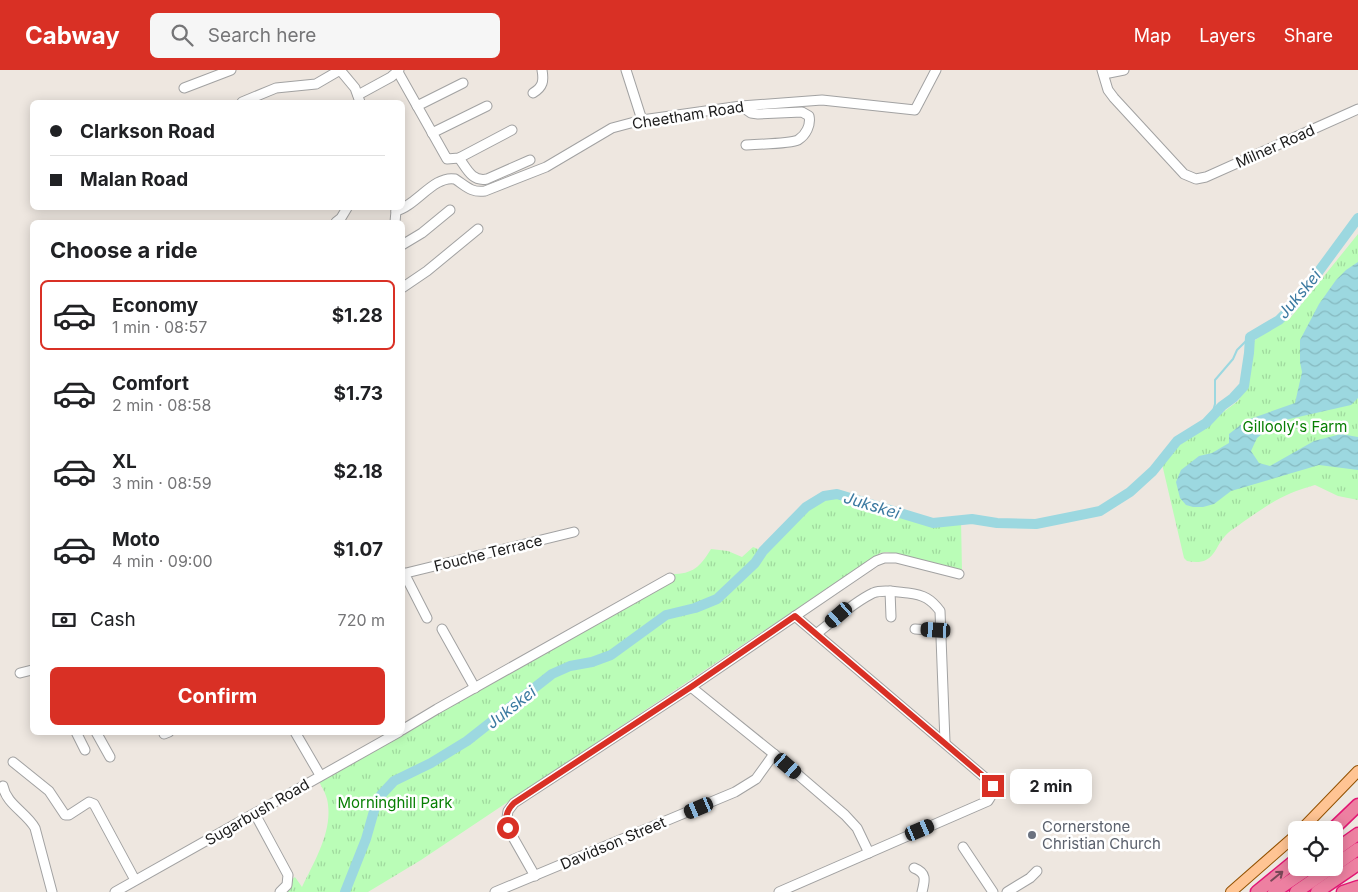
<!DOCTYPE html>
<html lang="en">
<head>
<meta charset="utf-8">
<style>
	:root { --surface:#fff; --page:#f6f6f6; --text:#202124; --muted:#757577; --line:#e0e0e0; --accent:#d93025 }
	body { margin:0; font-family:Inter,sans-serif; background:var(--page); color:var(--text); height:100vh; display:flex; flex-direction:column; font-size:19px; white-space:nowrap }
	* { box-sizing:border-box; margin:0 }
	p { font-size:16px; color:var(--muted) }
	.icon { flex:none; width:28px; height:28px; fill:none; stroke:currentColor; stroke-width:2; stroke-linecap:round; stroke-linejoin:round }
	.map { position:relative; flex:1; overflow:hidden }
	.sheet { position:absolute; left:30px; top:150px; width:375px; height:515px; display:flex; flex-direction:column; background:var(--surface); border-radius:8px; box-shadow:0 2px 12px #0003 }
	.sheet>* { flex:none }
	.guide { position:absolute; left:30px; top:30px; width:375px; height:110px; border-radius:8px; box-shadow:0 2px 12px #0003; display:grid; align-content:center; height:110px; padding:0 20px; background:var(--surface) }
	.buttons { position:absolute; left:1288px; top:751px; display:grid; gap:10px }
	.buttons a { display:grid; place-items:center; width:55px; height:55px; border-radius:8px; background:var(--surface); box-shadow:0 2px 12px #0003; font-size:25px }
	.end { position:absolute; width:22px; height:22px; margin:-11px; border:6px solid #d93025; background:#fff; box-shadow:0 0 0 2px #fff }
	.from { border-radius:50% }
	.bubble { position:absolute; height:35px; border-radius:8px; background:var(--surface); box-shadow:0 2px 12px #0003; font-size:16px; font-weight:700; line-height:35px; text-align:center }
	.car { position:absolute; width:15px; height:30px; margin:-15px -8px; border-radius:6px; box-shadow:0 0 4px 1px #0007; background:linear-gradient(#222 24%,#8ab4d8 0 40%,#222 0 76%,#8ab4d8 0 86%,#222 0) }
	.guide b { display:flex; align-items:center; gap:18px; height:48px; font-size:19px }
	.guide b+b { border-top:1px solid var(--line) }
	.guide i { width:12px; height:12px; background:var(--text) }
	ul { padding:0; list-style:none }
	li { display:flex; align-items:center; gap:15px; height:70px; margin:0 10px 8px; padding:0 10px; border:2px solid transparent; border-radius:8px }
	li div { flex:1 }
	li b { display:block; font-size:19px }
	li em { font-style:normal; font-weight:700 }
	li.active { border-color:var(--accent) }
	li>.icon { width:45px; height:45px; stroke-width:1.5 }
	h2 { padding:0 20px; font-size:22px; line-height:60px }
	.pay { display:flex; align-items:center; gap:12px; height:55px; padding:0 20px; font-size:19px }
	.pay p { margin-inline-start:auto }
	.cta { display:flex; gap:10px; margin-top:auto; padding:10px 20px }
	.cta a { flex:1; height:58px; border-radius:8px; background:var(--accent); color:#fff; font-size:20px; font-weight:700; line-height:58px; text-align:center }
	header { display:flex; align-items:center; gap:30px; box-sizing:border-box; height:70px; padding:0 25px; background:var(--accent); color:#fff }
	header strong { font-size:24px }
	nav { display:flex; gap:28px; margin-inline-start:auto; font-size:18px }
	.search { width:350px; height:45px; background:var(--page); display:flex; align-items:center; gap:12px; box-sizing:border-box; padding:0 18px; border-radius:8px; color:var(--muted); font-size:19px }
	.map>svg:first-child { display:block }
	.park { fill:url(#park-tufts) }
	.water { fill:url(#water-waves) }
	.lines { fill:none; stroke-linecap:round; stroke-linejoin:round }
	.stream { stroke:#9cd8e0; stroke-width:2 }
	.river { stroke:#9cd8e0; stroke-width:10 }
	.minor-casing { stroke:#a2a2a2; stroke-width:11 }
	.major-casing { stroke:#925100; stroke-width:12 }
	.highway-casing { stroke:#e21674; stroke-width:15 }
	.minor { stroke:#fff; stroke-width:9 }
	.major { stroke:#ffc493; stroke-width:10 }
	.highway { stroke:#ed80a1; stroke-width:12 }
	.oneway { stroke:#794857 }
	.route { stroke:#d93025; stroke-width:6 }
	.worship-dot { fill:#6b7280; stroke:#fff; stroke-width:2 }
	.labels { text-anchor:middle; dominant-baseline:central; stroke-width:5; stroke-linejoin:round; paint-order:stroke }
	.street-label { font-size:15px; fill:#1b1b1b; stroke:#fff }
	.park-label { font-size:15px; fill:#077f03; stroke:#fff }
	.worship-label { font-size:15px; fill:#5b616d; stroke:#fff; text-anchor:start }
	.water-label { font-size:16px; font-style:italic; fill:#3c7aa1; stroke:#fff }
</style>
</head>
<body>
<header>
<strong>Cabway</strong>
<div class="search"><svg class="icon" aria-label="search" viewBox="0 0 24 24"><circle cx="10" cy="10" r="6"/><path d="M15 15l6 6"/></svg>Search here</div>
<nav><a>Map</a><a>Layers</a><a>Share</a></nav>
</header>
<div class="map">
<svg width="1358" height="822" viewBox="0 0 1358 822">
	<defs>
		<pattern id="park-tufts" width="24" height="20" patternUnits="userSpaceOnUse" patternTransform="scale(1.25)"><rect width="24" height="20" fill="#bafdb7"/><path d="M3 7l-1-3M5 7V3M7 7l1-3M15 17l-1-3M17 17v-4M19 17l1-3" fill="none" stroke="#9fd89d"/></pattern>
		<pattern id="water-waves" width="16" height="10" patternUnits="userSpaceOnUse" patternTransform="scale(1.25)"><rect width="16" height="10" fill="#9cd8e0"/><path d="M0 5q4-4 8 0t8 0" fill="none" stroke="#86b9c0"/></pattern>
	</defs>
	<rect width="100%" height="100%" fill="#eee7e0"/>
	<g class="park">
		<path d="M1358 164V430L1338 426 1315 415C1285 423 1269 434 1243 452 1237 457 1230 460 1225 466 1218 473 1215 486 1206 490 1200 493 1193 492 1187 491L1184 488 1162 394 1170 382 1238 331 1245 319 1251 281 1254 271 1271 258 1291 247Z"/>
		<path d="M837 424 933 453 961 450 962 501 887 482 880 483 421 790 368 822H275L295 807 302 817C315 790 334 759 327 729 325 721 319 712 315 705L672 504C693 504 700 497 711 479L728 481 742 487 753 477 763 481 806 437 824 426Z"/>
	</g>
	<path class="water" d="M1358 192V328L1351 335 1285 350H1280L1257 368 1251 381 1259 393 1270 396 1314 371 1341 364 1358 367V400L1319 395 1231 421 1214 434 1203 437H1193L1186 435 1180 428 1176 412 1181 400 1199 386 1212 383 1229 373V364L1247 350 1295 333 1302 302 1300 292V270L1319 234 1336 210 1346 200Z"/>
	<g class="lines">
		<path class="stream" d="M1206 353 1212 345 1215 334V310L1233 289 1237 280 1250 267"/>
		<path class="river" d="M345 822 366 769 376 734 381 725 394 711 431 693 467 671 552 604 570 596 592 592 611 585 666 545 695 538 717 529 755 493 763 481 806 437 824 426 837 424 933 453 972 449 997 453 1036 454 1100 441 1130 422 1153 401 1177 371 1206 353 1222 336 1233 328 1244 316 1249 283 1250 267 1279 250 1294 235 1358 148"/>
		<g class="minor-casing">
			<g id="minor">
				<path d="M340 0 355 18 360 32"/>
				<path d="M626 0 642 50"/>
				<path d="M1102 0 1108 20 1114 28 1184 104 1196 109 1206 107 1358 39"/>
				<path d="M398 2 447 89 459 88 512 60"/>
				<path d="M1104 4 1124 0"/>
				<path d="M184 18 231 0"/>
				<path d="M533 23C543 17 544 11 542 0"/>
				<path d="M358 25 391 7 399 0"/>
				<path d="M242 32 276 18 316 14 340 0"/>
				<path d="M417 36 463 13"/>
				<path d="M741 36 751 43 758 44 802 42 809 46C811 55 806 65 798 70 790 74 756 74 746 75"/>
				<path d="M432 63 487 36"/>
				<path d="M459 88C467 99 472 112 487 109L530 90"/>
				<path d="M396 141C416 136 434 105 455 109 466 116 471 123 485 121L546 97 612 58 642 50 741 36 822 30 915 40 936 0"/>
				<path d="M336 152 341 148 347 138"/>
				<path d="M395 152 396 141"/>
				<path d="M402 175 422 163 450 140"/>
				<path d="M402 218 427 201 478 159"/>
				<path d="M404 503 427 548"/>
				<path d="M402 504 574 462"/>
				<path d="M890 521 891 547"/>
				<path d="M442 559 475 618"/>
				<path d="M915 559 942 561"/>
				<path d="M816 564C833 551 854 532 873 523 883 519 897 522 908 523 924 525 931 529 940 541L945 672"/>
				<path d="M20 603 32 600"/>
				<path d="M691 617 774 684 845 745 857 758 869 783"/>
				<path d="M402 660 437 639 670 508"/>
				<path d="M76 662 85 680"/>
				<path d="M96 662 110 687"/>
				<path d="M295 662 320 705"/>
				<path d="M164 664 169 662"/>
				<path d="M13 692 49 721 65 745H69L89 732 94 734 135 810"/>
				<path d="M3 716C6 734 27 743 35 758L52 822"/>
				<path d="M255 744 288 805 287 815 280 822"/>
				<path d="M963 777 993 822"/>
				<path d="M914 798C927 803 925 810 922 822"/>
				<path d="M535 806 506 755 508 741 514 733 691 617 876 491 884 488H896L959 504"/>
				<path d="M115 822 399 662"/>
				<path d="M495 822 735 722 756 709 774 684"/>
				<path d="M779 822 988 731C993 724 994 719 989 711L795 546"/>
				<path d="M1007 822 1030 808 1037 801"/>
			</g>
		</g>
		<g class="major-casing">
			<g id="major">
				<path d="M1301 760 1358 701"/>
				<path d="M1231 822 1296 765"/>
			</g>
		</g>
		<g class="highway-casing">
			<g id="highway">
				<path d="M1332 760 1358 735"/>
				<path d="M1334 781 1358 764"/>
				<path d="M1334 796 1358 779"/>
				<path d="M1257 822 1296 790"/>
				<path d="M1274 822 1309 798"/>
				<path d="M1296 822 1331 798"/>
				<path d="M1317 822 1358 794"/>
				<path d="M1343 822 1358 817"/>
			</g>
		</g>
		<use href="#minor" class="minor"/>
		<use href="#major" class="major"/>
		<use href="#highway" class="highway"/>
	</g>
	<defs><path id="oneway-shaft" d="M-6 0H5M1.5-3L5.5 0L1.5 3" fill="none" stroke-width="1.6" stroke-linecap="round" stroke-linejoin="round" transform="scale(1.25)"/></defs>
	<use class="oneway" href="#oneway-shaft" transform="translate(1277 806) rotate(-39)"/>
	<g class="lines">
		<path class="route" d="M508 758C504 749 507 740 514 733L691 617 795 546 989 711 993 716"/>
	</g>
	<circle class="worship-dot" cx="1032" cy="765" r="5"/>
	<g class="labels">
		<g class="street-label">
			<text transform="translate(688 45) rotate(-9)">Cheetham Road</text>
			<text transform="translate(1275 76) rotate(-24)">Milner Road</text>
			<text transform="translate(488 483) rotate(-14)">Fouche Terrace</text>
			<text transform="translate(257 742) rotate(-30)">Sugarbush Road</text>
			<text transform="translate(613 773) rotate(-23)">Davidson Street</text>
		</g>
		<g class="park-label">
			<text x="1295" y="356">Gillooly's Farm</text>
			<text x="395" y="732">Morninghill Park</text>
		</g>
		<g class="worship-label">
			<text x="1042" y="756">Cornerstone<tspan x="1042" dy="17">Christian Church</tspan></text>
		</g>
		<g class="water-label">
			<text transform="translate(1299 224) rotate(-50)">Jukskei</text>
			<text transform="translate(872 435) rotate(17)">Jukskei</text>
			<text transform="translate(511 637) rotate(-38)">Jukskei</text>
		</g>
	</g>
</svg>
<div class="buttons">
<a><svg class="icon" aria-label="locate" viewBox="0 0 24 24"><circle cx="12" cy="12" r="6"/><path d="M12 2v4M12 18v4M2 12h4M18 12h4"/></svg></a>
</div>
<i class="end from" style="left:508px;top:758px"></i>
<i class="end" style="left:993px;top:716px"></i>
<div class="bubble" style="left:1010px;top:699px;width:82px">2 min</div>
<i class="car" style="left:839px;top:545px;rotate:229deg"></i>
<i class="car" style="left:936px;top:560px;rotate:273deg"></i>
<i class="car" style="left:788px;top:696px;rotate:131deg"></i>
<i class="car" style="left:699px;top:738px;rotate:247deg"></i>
<i class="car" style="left:920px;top:760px;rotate:67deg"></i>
<div class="guide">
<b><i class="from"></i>Clarkson Road</b>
<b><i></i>Malan Road</b>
</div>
<section class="sheet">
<h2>Choose a ride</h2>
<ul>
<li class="active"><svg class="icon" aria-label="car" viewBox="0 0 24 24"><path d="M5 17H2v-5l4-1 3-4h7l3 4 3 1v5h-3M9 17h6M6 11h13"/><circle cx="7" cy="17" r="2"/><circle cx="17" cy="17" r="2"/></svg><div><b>Economy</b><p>1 min · 08:57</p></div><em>$1.28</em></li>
<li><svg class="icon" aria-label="car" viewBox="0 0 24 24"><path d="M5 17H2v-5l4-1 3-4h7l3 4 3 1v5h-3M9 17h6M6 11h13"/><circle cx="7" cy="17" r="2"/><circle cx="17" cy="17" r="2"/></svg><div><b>Comfort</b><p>2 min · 08:58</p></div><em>$1.73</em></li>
<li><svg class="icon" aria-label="car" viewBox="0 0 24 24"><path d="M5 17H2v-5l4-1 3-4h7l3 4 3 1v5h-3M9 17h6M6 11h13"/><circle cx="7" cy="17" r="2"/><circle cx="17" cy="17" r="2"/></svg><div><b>XL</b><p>3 min · 08:59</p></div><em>$2.18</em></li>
<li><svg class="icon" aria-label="car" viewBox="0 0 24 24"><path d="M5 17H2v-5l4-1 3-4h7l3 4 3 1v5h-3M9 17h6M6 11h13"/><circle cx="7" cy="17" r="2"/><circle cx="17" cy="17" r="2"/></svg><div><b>Moto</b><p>4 min · 09:00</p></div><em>$1.07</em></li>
</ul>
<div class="pay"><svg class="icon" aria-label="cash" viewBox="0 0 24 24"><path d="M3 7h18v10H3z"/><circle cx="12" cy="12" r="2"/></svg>Cash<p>720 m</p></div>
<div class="cta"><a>Confirm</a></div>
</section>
</div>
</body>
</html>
